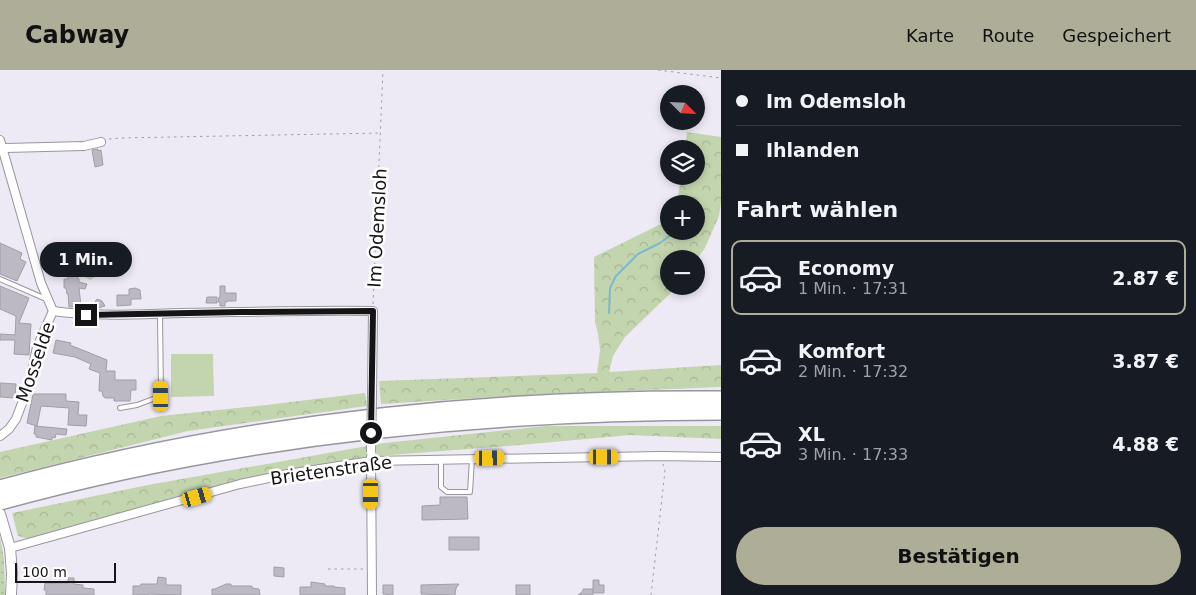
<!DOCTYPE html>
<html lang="de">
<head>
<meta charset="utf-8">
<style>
	:root { --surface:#171b24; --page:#242831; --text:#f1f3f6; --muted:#9ea1a6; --line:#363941; --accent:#aead97 }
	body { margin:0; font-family:"DejaVu Sans",sans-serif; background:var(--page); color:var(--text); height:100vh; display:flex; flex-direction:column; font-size:19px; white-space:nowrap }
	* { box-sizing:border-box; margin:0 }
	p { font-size:16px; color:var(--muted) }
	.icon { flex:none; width:28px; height:28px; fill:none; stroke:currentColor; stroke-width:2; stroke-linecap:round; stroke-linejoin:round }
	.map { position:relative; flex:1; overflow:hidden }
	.panel { display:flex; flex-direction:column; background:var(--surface); width:475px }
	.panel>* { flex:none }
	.guide { display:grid; align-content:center; height:110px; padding:0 15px; background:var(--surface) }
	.needle { width:32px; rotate:114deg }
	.buttons { position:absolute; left:660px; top:15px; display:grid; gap:10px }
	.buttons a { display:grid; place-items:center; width:45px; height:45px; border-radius:50%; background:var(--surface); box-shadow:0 2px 8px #0003; font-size:25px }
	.scale { position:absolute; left:15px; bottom:12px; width:101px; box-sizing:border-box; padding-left:5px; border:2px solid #151417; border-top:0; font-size:14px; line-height:18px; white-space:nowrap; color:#151417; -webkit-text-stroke:4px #fff; paint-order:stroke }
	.end { position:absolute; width:22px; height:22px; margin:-11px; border:6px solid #151417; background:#fff; box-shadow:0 0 0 2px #fff }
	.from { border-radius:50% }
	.bubble { position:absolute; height:35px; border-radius:18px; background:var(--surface); box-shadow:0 2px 8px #0003; font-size:16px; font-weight:700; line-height:35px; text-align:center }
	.car { position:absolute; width:15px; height:30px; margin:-15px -8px; border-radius:6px; box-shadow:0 0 4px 1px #0007; background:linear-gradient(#f5c518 24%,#345 0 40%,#f5c518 0 76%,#345 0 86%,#f5c518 0) }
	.guide b { display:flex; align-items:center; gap:18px; height:48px; font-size:19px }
	.guide b+b { border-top:1px solid var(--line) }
	.guide i { width:12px; height:12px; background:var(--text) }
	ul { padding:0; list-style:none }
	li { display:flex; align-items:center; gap:15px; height:75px; margin:0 10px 8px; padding:0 5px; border:2px solid transparent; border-radius:10px }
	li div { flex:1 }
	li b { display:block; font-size:19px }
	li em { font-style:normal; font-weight:700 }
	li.current { border-color:var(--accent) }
	li>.icon { width:45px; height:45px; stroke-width:1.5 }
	h2 { padding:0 15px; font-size:22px; line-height:60px }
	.primary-button { display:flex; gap:10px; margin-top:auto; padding:10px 15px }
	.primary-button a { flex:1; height:58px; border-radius:30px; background:var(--accent); color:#111; font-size:20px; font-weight:700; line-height:58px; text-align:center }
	header { display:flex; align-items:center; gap:30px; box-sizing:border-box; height:70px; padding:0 25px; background:var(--accent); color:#111 }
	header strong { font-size:24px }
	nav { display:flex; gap:28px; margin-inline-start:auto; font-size:18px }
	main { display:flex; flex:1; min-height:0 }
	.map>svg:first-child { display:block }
	.grass { fill:url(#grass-dots) }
	.forest { fill:url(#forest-crowns) }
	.pitch { fill:#c3d5ae }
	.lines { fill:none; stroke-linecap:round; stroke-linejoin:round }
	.stream { stroke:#7db8cb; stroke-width:2 }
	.building { fill:#bdb9c3; stroke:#a29ea8 }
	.service-casing { stroke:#99959f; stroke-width:6 }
	.minor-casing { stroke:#99959f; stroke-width:10 }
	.tertiary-casing { stroke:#99959f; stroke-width:12 }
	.motorway-casing { stroke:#99959f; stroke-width:18 }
	.path { stroke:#a09da5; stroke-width:1; stroke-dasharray:2.5 4; stroke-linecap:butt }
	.service { stroke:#fff; stroke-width:4 }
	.minor { stroke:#fff; stroke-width:8 }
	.tertiary { stroke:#fff; stroke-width:10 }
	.motorway { stroke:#fff; stroke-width:15 }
	.minor-bridge-casing { stroke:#99959f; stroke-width:10; stroke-linecap:butt }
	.minor-bridge { stroke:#fff; stroke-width:8 }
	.route { stroke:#151417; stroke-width:6 }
	.labels { text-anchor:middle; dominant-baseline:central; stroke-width:5; stroke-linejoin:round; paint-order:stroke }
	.street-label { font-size:18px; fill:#151417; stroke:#fff }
</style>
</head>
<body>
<header>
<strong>Cabway</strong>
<nav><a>Karte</a><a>Route</a><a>Gespeichert</a></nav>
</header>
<main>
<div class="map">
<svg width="721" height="525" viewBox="0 0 721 525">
	<defs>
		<pattern id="grass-dots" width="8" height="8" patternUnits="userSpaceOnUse" patternTransform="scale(1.25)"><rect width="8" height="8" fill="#c3d5ae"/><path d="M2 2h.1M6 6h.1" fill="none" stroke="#a7b695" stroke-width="1.8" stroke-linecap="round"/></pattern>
		<pattern id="forest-crowns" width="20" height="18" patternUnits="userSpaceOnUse" patternTransform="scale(1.25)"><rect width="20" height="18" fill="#c3d5ae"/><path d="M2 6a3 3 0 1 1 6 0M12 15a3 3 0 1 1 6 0" fill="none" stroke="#a7b695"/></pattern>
	</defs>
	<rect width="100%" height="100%" fill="#eeeaf5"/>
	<path class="grass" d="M0 467 4 489 5 525H0Z"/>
	<g class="forest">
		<path d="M687 62 721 67V132L719 146 705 178 696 190V189H669V216H678L625 267 613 286 609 302 721 295V317L543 324 381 334 379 311 597 303 600 280 598 264 595 252 594 187 669 150V161H696V134H677L681 106H696V79H685Z"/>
		<path d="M90 186V193L93 195 92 200 96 204 95 207 90 210 83 206 79 187Z"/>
		<path d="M365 323 367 336 188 361 0 408V382L161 346 266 335Z"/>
		<path d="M545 356H721V369L630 365 520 375 366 387 235 412 30 469 18 466 12 443 148 415 384 373Z"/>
	</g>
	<path class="pitch" d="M171 284H213L214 326 171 327Z"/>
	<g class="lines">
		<path class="stream" d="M609 243 610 218 616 206 638 184 660 173 672 164"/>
	</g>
	<g class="building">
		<path d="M98 79V81L101 80 103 95 95 97 92 80Z"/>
		<path d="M0 173 22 183 20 189 26 192 17 211 0 204Z"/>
		<path d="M69 196H77L78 209H79V212L87 214 85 219 79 218 81 236 69 237 68 224H67L66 218H64V209H68L67 203 69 202Z"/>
		<path d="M0 216 29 228 19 253 31 254 29 285 14 284 15 270H0V264L15 265 16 246 0 239Z"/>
		<path d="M220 216H225V223H236V231H227V232H225V236H220V232H218L219 227H220Z"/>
		<path d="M135 218 140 220 141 229H131V235L117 236V225H129V219Z"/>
		<path d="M207 227H217V233H206Z"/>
		<path d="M97 229 102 231 105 236 98 238 94 236 95 232Z"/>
		<path d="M56 270 71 273 70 275 107 290 106 301H115V310H136V320H131L130 331H114V328H105L103 326 102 321H99L100 303 89 299 91 294 75 287 53 283Z"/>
		<path d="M0 313 16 314 15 328 0 327Z"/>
		<path d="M33 324H66V331L79 332 78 345H87L86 356 68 355 69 338 41 336 37 356 27 353Z"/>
		<path d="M35 356 67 359 66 365 56 364 55 368 52 367V370L36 367V364H34Z"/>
		<path d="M440 427H467L468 449 422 450V436L440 435Z"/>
		<rect x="449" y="467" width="30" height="13"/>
		<path d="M274 497 284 498V507L274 506Z"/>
		<path d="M158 507 166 508V515H181V525L148 524V525H133V516H140L141 514H157Z"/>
		<path d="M68 508H74V514L83 515V518L94 519V525H46V520H44L45 513H68Z"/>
		<path d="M593 510H599V515H604V523H593Z"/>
		<path d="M311 512 325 514V516H334V517L345 518V525H300V517H311Z"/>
		<path d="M226 514H231V516H252V518L259 519 260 525H212V519H215Z"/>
		<path d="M459 514 456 518 455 525 421 524V515Z"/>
		<path d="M383 515H393V525L383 524Z"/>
		<rect x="516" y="515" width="14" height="10"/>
		<path d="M583 519H593V525H578L583 521Z"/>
	</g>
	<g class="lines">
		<g class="service-casing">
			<g id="service">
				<path d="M0 209 46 229"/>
				<path d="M120 338 137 335 161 326 160 244"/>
				<path d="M441 389V417L447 422H470L472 389"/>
			</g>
		</g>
		<g class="minor-casing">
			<g id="minor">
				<path d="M0 70 41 213 53 241"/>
				<path d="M3 79 6 78 84 76 101 72"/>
				<path d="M53 241C96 247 139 244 182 243 246 242 309 240 373 241L372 324"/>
				<path d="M0 366 9 359 16 349 29 315 37 277 53 241"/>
				<path d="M371 387 372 525"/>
				<path d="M10 478 240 414 288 404 371 391 661 386 721 387"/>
			</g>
		</g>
		<g class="tertiary-casing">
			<path id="tertiary" d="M0 444 10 478 12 503 11 525"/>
		</g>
		<g class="motorway-casing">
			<g id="motorway">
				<path d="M0 418C234 354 478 327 721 329"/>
				<path d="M0 432C235 367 478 342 721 342"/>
			</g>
		</g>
		<g class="path">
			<path d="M658 0 721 8"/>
			<path d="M109 69 120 68 381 63"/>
			<path d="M373 234 383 0"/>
			<path d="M328 499H366"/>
			<path d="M651 525 665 401 663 394"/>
		</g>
		<use href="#service" class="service"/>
		<use href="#minor" class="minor"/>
		<use href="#tertiary" class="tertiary"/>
		<use href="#motorway" class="motorway"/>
		<g class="minor-bridge-casing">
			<path id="minor-bridge" d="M371 382 372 324"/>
		</g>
		<use href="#minor-bridge" class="minor-bridge"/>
	</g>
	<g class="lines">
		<path class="route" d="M86 245 241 242 373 241 371 363"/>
	</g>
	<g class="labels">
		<g class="street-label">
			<text transform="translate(377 158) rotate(-87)">Im Odemsloh</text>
			<text transform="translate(35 292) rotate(-71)">Mosselde</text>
			<text transform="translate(331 400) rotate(-8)">Brietenstraße</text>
		</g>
	</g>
</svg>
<div class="buttons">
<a><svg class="needle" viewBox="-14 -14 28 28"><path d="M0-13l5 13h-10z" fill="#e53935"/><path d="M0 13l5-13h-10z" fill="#9ea1a6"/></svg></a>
<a><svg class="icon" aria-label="layers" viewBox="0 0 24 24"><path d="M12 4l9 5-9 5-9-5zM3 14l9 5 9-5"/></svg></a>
<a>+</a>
<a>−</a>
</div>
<div class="scale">100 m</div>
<i class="end from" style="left:371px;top:363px"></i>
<i class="end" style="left:86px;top:245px"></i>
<div class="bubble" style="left:40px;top:172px;width:92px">1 Min.</div>
<i class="car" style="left:161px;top:326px;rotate:359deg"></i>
<i class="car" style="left:604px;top:387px;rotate:90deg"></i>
<i class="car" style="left:490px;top:388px;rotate:89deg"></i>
<i class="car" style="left:371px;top:424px;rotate:180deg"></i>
<i class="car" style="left:197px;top:427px;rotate:74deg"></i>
</div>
<section class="panel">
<div class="guide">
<b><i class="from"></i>Im Odemsloh</b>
<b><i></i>Ihlanden</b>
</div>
<h2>Fahrt wählen</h2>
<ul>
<li class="current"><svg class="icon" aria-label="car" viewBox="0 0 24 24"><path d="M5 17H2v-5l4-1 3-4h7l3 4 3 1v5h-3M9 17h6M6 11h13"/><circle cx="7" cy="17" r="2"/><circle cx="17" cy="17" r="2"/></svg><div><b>Economy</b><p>1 Min. · 17:31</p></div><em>2.87 €</em></li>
<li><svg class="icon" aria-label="car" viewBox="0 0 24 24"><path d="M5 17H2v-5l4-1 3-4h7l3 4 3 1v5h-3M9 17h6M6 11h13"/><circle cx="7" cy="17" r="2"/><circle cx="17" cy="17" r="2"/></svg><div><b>Komfort</b><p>2 Min. · 17:32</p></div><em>3.87 €</em></li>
<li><svg class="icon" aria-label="car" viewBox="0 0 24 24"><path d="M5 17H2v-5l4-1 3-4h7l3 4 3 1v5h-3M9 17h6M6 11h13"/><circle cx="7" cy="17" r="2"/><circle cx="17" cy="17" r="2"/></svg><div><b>XL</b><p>3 Min. · 17:33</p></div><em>4.88 €</em></li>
</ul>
<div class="primary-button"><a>Bestätigen</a></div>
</section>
</main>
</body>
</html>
